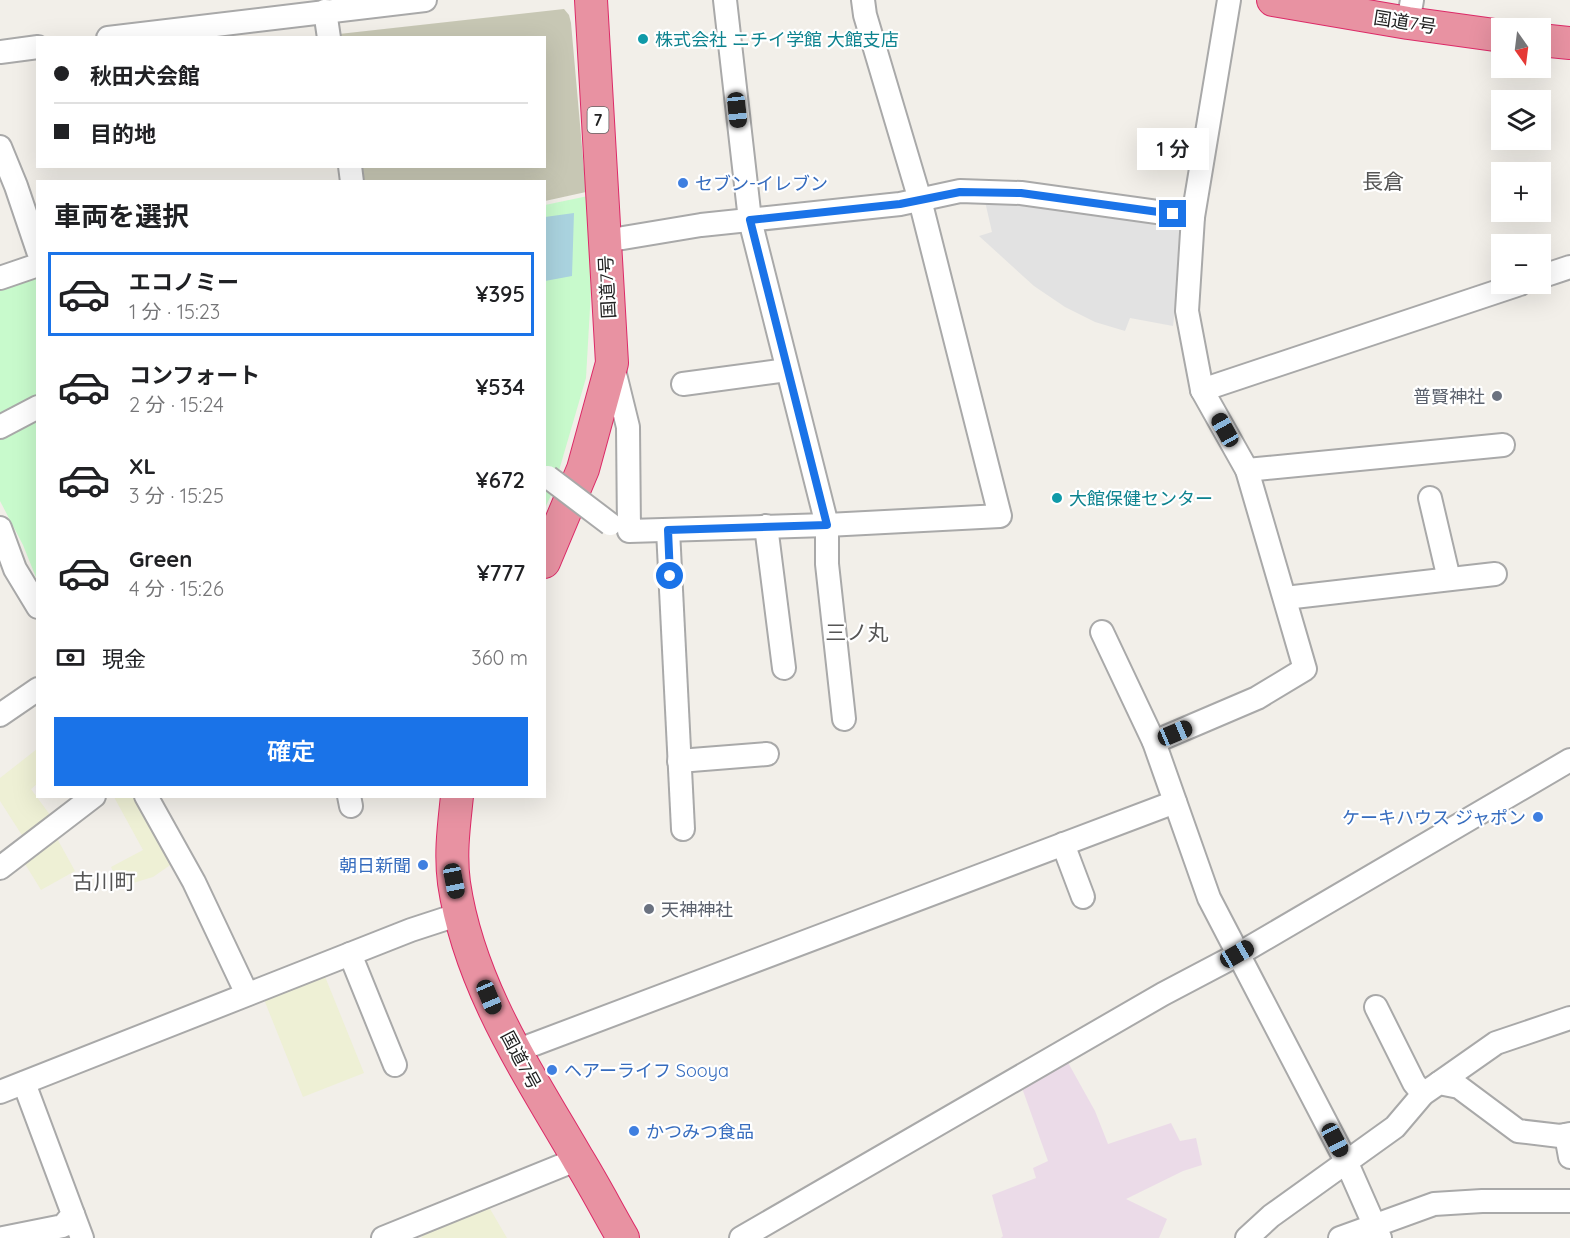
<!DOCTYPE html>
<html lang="ja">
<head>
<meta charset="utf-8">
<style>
	:root { --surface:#fff; --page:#f6f6f6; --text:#202124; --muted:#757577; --line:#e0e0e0; --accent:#1a73e8 }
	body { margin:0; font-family:Quicksand,"Noto Sans JP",sans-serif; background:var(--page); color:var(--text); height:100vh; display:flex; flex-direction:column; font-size:22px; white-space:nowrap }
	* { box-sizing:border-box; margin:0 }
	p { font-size:20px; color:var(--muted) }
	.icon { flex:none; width:33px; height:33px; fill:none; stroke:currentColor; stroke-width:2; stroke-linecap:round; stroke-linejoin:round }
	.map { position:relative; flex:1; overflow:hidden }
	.panel { position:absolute; left:36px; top:180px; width:510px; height:618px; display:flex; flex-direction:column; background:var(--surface); border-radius:0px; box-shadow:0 6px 24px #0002 }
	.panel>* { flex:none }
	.banner { position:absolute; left:36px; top:36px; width:510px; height:132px; border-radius:0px; box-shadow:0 6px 24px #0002; display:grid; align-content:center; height:132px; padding:0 18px; background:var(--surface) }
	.needle { width:39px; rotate:166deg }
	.fabs { position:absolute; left:1491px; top:18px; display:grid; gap:12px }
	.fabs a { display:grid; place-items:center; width:60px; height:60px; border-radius:0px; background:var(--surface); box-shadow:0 6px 24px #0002; font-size:30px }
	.end { position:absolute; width:27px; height:27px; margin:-14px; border:8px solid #1a73e8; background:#fff; box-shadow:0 0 0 3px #fff }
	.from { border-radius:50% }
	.bubble { position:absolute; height:42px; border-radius:0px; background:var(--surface); box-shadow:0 6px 24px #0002; font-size:20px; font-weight:600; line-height:42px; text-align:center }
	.car { position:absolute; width:18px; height:36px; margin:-18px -9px; border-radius:8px; box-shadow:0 0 4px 2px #0007; background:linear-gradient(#222 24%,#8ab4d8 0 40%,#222 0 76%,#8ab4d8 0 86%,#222 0) }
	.banner b { display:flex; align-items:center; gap:21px; height:57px; font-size:22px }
	.banner b+b { border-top:2px solid var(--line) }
	.banner i { width:15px; height:15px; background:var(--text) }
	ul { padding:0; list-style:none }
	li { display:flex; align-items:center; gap:18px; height:84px; margin:0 12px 9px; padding:0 6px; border:3px solid transparent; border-radius:0px }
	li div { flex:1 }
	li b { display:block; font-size:22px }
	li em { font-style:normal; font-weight:600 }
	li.on { border-color:var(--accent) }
	li>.icon { width:54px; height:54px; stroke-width:1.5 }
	h2 { padding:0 18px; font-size:27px; line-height:72px }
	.pay { display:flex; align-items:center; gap:15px; height:66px; padding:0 18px; font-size:22px }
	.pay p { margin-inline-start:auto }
	.button { display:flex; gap:12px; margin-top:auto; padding:12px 18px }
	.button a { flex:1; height:69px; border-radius:0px; background:var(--accent); color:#fff; font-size:24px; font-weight:600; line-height:69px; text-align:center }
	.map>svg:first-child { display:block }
	.industrial { fill:#ebdbe8 }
	.construction { fill:#c7c7b4 }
	.farmland { fill:#eef0d5 }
	.park { fill:#c8facc }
	.parking { fill:#e2e2e2 }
	.water { fill:#aad3df }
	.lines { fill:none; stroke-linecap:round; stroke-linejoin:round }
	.minor-casing { stroke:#a9a9a9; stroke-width:26 }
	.highway-casing { stroke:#dc2a67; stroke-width:34 }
	.minor { stroke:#fff; stroke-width:22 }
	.highway { stroke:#e892a2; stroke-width:32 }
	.minor-bridge-casing { stroke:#a9a9a9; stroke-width:26; stroke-linecap:butt }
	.minor-bridge { stroke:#fff; stroke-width:22 }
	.route { stroke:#1a73e8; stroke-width:8 }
	.culture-dot { fill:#0f9aa8; stroke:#fff; stroke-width:2 }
	.shop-dot { fill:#3f7fe0; stroke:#fff; stroke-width:2 }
	.worship-dot { fill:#6b7280; stroke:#fff; stroke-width:2 }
	.labels { text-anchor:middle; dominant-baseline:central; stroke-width:4.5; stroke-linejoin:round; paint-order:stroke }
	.shield { fill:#fff; stroke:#646464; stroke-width:1.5 }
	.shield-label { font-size:16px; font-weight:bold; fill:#222 }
	.street-label { font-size:18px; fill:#222; stroke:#fff }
	.culture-label { font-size:18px; fill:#0d838f; stroke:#fff; text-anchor:start }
	.shop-label { font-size:18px; fill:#366cbe; stroke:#fff; text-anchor:start }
	.worship-label { font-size:18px; fill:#5b616d; stroke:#fff; text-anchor:end }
	.quarter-label { font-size:21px; fill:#555; stroke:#fff }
</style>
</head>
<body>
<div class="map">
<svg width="1570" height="1238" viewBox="0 0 1570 1238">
	<rect width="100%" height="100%" fill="#f2efe9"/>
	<path class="industrial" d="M1066 1059 1095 1111 1108 1144 1171 1123 1180 1141 1196 1138 1202 1165 1183 1171 1126 1199 1167 1219 1159 1238H1001L1003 1236 992 1195 1036 1178 1033 1168 1048 1161 1021 1085Z"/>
	<path class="construction" d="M564 9 569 15 571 23 586 192 545 201 544 182 360 181 358 167 544 166V38H339V34Z"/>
	<g class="farmland">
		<path d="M37 749V784L31 789 53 819 25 840 0 801V778Z"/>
		<path d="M114 797H138L176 861 153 877 120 887 111 867 143 850Z"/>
		<path d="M54 833 75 871 41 890 22 859Z"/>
		<path d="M324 974 364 1073 303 1097 263 997Z"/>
		<path d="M486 1202 507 1238H422L419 1229Z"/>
	</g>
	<g class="park">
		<path d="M588 196 592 273 586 378 553 491 545 508V205Z"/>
		<path d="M37 269V580L23 545 0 501V282Z"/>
	</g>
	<path class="parking" d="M984 197 1181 225 1185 231 1173 326 1130 318 1125 331 1095 322 1065 307 1034 286 979 236 992 232Z"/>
	<path class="water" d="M574 213 572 276 545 281V217Z"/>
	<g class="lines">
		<g class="minor-casing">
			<g id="minor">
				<path d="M725 0 750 220 827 525V564L844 719"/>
				<path d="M325 11 329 38"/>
				<path d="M1408 23 1412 0"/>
				<path d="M108 38 425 0"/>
				<path d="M0 52 38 47"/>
				<path d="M0 147 16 186 38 251"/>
				<path d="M350 166 352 182"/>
				<path d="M605 241 701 225 900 204 960 191 1021 193 1193 217"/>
				<path d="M1540 277 1570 267"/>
				<path d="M0 278 38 265"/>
				<path d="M613 366 628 427 629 531 827 525 1000 516 920 200 865 15 863 0"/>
				<path d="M683 384 787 370"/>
				<path d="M1202 390 1520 284"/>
				<path d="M0 427 38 407"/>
				<path d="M1247 470 1503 445"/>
				<path d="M1430 498 1449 579"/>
				<path d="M766 526 784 668"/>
				<path d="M0 528 15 569 38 607"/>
				<path d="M668 530 683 829"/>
				<path d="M1285 598 1495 574"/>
				<path d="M1102 632 1154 742 1209 898 1346 1161 1380 1238"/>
				<path d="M0 715 38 689"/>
				<path d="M1154 742 1257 698 1305 669 1247 470 1202 390 1187 311 1193 217 1229 0"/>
				<path d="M679 761 767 754"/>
				<path d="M146 796 194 882 247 994"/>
				<path d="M349 796 351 806"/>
				<path d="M1063 844 1083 897"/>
				<path d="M0 868 94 796"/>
				<path d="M350 954 395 1065"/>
				<path d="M1376 1007 1414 1083 1423 1094"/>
				<path d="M516 1051 1175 802"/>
				<path d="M1439 1083 1496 1043 1570 1018"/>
				<path d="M0 1092 411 930 460 914"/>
				<path d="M1566 1135 1570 1157"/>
				<path d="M73 1214 82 1238"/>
				<path d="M3 1238 63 1226 73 1214 24 1083"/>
				<path d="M383 1238 578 1159"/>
				<path d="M741 1238 1163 994 1237 955 1570 760"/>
				<path d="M1247 1238 1271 1216 1395 1127 1423 1094 1439 1083 1459 1087 1518 1131 1560 1136 1570 1134"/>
				<path d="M1340 1238 1434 1204 1482 1201H1570"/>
			</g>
		</g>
		<g class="highway-casing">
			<g id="highway">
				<path d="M1273 0 1408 23 1502 36"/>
				<path d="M1540 40 1570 43"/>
				<path d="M544 562 583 469 612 363 591 0"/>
				<path d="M457 796C454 825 450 853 454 883 469 985 527 1071 578 1159 594 1185 608 1212 623 1238"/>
			</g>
		</g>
		<use href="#minor" class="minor"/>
		<use href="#highway" class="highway"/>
		<g class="minor-bridge-casing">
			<path id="minor-bridge" d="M548 477 610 524"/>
		</g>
		<use href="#minor-bridge" class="minor-bridge"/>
	</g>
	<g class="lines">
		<path class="route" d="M670 576 668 530 827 525 750 220 900 204 960 192 1021 193 1173 214"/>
	</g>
	<g class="culture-dot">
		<circle cx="643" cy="39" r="6"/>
		<circle cx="1057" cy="498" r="6"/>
	</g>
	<g class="shop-dot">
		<circle cx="683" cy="183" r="6"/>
		<circle cx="1538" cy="817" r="6"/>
		<circle cx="423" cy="865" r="6"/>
		<circle cx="552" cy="1070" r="6"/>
		<circle cx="634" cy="1131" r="6"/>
	</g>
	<g class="worship-dot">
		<circle cx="1497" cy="396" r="6"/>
		<circle cx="649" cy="909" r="6"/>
	</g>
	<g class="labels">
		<rect class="shield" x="587.5" y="107" width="21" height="26" rx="4.5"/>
		<g class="shield-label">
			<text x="598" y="120">7</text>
		</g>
		<g class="street-label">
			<text transform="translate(1405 22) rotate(9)">国道7号</text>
			<text transform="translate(607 287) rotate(-93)">国道7号</text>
			<text transform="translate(521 1060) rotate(62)">国道7号</text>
		</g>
		<g class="culture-label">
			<text x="655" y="39">株式会社 ニチイ学館 大館支店</text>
			<text x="1069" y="498">大館保健センター</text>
		</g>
		<g class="shop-label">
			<text x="695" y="183">セブン-イレブン</text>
			<text x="1526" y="817" text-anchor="end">ケーキハウス ジャポン</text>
			<text x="411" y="865" text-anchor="end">朝日新聞</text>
			<text x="564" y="1070">ヘアーライフ Sooya</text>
			<text x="646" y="1131">かつみつ食品</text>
		</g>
		<g class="worship-label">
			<text x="1485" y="396">普賢神社</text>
			<text x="661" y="909" text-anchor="start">天神神社</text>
		</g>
		<g class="quarter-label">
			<text x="1383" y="181">長倉</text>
			<text x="857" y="632">三ノ丸</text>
			<text x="104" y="881">古川町</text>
		</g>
	</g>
</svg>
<div class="fabs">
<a><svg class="needle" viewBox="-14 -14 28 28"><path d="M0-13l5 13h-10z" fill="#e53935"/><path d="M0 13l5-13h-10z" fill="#757577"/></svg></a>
<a><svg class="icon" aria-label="layers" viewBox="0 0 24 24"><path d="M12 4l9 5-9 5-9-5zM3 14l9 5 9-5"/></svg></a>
<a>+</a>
<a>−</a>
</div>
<i class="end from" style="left:670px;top:576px"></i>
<i class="end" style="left:1173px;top:214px"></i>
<div class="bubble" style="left:1137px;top:128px;width:72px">1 分</div>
<i class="car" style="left:737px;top:110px;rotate:174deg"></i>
<i class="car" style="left:1225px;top:430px;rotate:331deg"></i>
<i class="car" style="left:1175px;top:733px;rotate:67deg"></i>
<i class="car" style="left:454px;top:881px;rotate:169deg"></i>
<i class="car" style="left:1237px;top:954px;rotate:60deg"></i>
<i class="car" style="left:489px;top:997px;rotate:157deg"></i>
<i class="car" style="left:1335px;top:1140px;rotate:152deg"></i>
<div class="banner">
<b><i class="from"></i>秋田犬会館</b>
<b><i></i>目的地</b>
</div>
<section class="panel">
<h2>車両を選択</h2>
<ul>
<li class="on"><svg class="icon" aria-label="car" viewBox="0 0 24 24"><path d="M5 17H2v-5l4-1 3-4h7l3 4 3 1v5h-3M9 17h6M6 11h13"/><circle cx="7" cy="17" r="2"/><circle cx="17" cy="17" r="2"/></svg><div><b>エコノミー</b><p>1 分 · 15:23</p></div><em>¥395</em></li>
<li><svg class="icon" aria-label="car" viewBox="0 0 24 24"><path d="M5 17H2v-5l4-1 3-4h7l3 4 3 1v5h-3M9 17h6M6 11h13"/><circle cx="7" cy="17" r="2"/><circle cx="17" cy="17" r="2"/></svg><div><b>コンフォート</b><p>2 分 · 15:24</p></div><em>¥534</em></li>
<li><svg class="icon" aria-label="car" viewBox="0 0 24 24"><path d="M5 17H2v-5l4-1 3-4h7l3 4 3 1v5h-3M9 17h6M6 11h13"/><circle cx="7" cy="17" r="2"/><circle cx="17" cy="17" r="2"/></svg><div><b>XL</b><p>3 分 · 15:25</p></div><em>¥672</em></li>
<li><svg class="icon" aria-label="car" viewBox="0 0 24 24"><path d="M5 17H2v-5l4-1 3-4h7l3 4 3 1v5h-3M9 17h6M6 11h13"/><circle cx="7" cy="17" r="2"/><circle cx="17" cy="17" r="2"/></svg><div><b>Green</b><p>4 分 · 15:26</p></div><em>¥777</em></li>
</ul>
<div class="pay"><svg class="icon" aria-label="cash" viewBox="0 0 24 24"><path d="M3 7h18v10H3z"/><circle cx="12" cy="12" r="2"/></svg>現金<p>360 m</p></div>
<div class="button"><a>確定</a></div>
</section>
</div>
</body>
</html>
